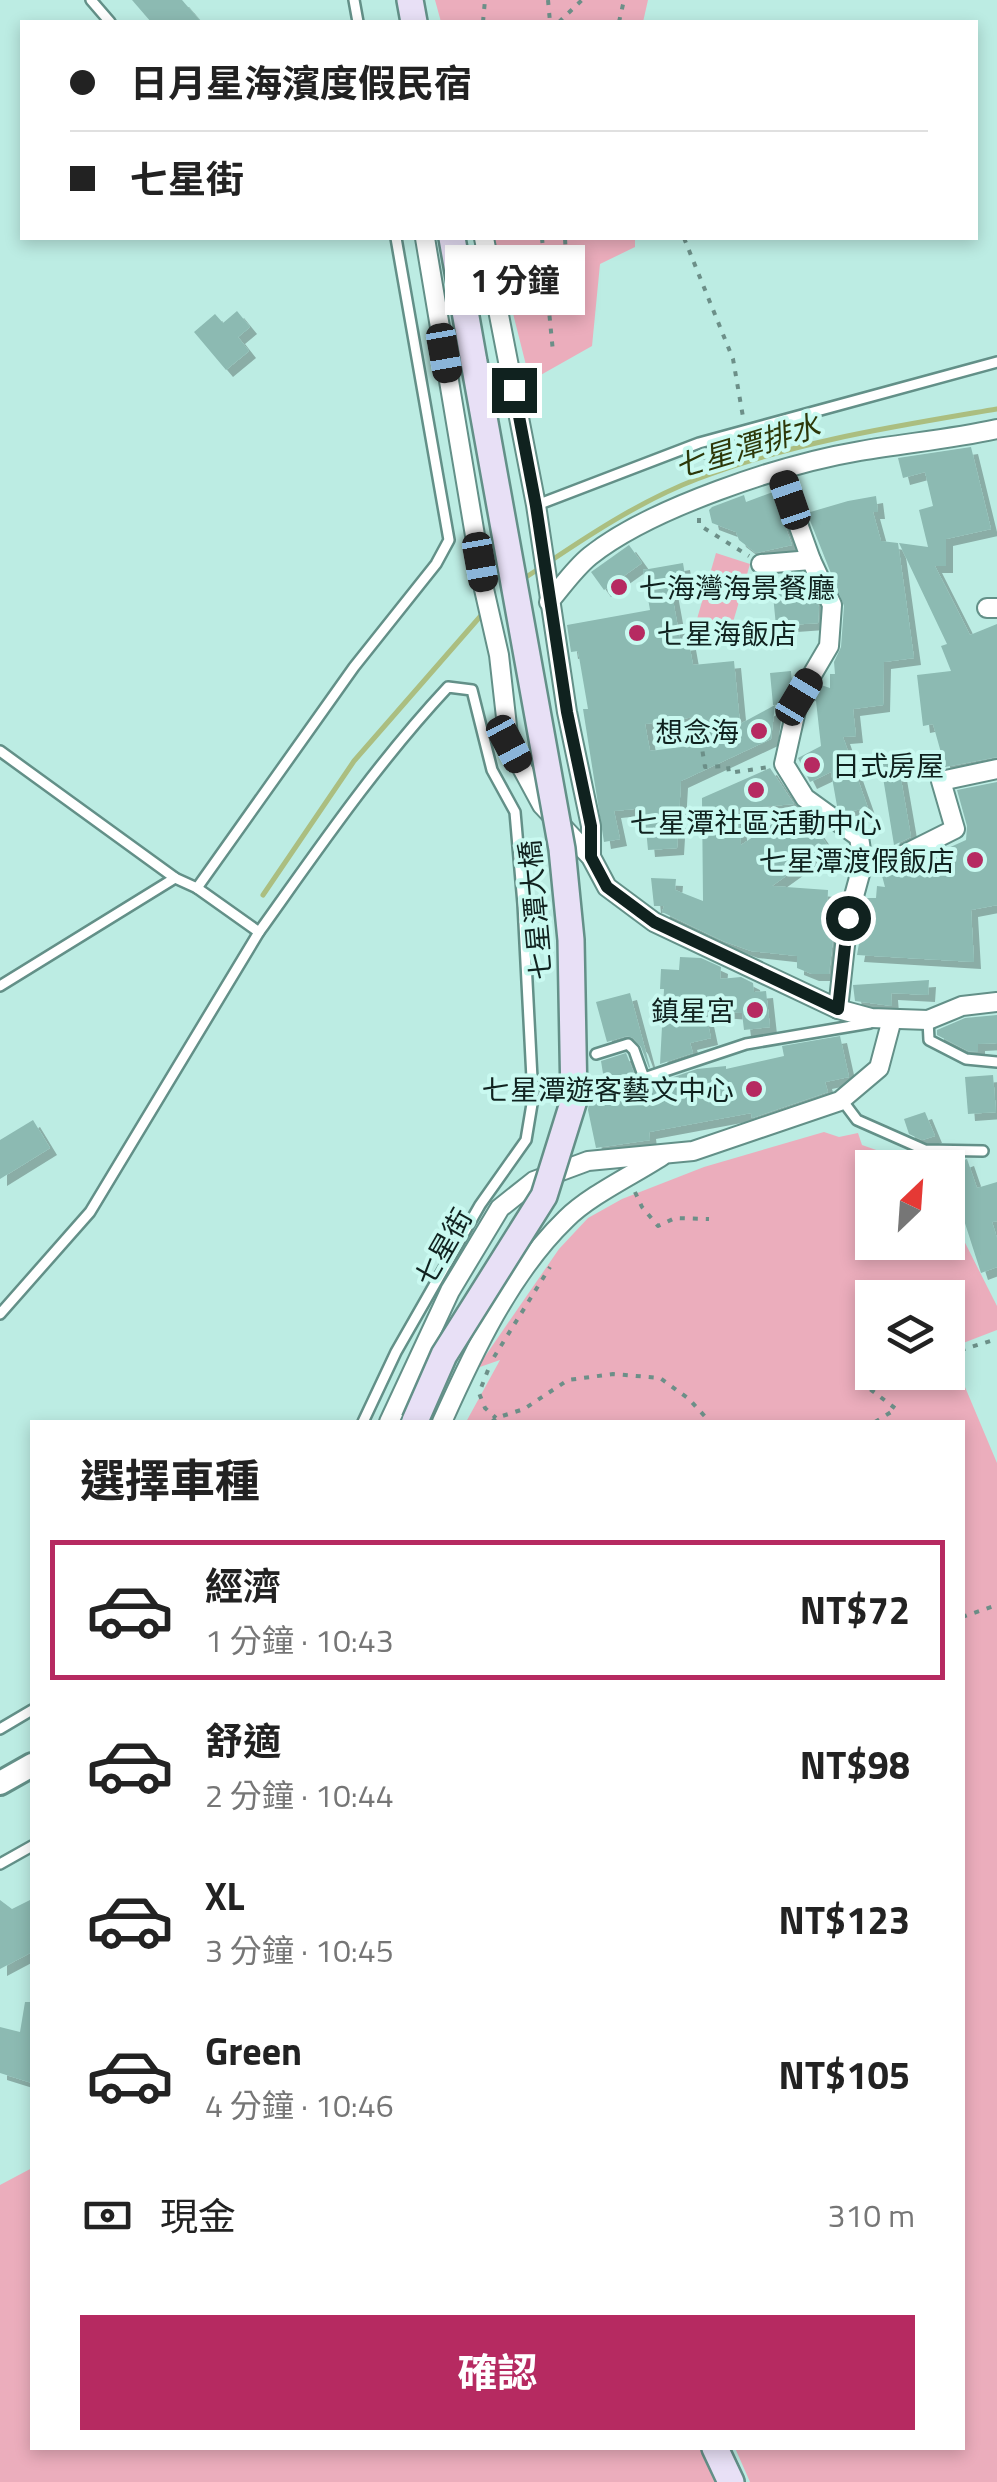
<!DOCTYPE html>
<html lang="zh-TW">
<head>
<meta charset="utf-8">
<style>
	:root { --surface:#fff; --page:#f2f2f2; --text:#222; --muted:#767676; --line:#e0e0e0; --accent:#b62a61 }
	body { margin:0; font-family:"Titillium Web","Noto Sans TC",sans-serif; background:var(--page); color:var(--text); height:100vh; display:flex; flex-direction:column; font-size:38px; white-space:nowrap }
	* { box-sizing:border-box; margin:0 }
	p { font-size:32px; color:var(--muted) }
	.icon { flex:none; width:55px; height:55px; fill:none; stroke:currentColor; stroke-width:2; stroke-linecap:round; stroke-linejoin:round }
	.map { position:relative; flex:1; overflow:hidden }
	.details { position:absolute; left:30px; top:1420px; width:935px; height:1030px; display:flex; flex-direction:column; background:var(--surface); border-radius:0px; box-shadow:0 5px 15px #0003 }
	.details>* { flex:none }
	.hud { position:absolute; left:20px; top:20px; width:958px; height:220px; border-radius:0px; box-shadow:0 5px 15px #0003; display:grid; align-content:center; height:220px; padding:0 50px; background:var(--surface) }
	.needle { width:65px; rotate:25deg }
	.fabs { position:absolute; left:855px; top:1150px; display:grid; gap:20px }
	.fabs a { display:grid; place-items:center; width:110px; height:110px; border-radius:0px; background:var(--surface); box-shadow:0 5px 15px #0003; font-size:50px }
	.end { position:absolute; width:45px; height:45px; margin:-22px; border:12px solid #10221f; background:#fff; box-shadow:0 0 0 5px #fff }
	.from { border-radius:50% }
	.bubble { position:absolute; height:70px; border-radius:0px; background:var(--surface); box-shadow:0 5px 15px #0003; font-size:32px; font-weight:700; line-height:70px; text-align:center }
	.car { position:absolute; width:30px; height:60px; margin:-30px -15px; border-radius:12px; box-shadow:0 0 8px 2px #0007; background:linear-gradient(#222 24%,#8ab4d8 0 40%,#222 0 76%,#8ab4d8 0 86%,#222 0) }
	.hud b { display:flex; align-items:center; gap:35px; height:95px; font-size:38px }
	.hud b+b { border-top:2px solid var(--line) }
	.hud i { width:25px; height:25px; background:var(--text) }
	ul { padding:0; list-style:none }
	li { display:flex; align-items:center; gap:30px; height:140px; margin:0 20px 15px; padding:0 30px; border:5px solid transparent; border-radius:0px }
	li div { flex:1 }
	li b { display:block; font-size:38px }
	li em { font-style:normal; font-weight:700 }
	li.current { border-color:var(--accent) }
	li>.icon { width:90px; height:90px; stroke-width:1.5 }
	h2 { padding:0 50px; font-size:45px; line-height:120px }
	.pay { display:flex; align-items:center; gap:25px; height:110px; padding:0 50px; font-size:38px }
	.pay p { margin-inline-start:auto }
	.primary-button { display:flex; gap:20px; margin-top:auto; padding:20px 50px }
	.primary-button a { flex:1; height:115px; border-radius:0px; background:var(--accent); color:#fff; font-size:40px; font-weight:700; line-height:115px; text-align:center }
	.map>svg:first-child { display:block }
	.green { fill:#ebadbc; fill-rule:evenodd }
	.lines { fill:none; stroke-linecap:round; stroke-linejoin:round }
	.stream { stroke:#abbe80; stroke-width:5 }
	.building { fill:#8cbab2; fill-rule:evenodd; filter:url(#shadow) }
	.service-casing { stroke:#639088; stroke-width:14 }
	.minor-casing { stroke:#639088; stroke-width:22 }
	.tertiary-casing { stroke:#639088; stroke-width:28 }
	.secondary-casing { stroke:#639088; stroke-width:30 }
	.path { stroke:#6c8f88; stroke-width:4; stroke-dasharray:5 8; stroke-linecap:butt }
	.service { stroke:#fff; stroke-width:9 }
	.minor { stroke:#fff; stroke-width:18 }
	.tertiary { stroke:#fff; stroke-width:22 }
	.secondary { stroke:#e8e0f6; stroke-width:25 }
	.secondary-bridge-casing { stroke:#639088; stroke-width:30; stroke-linecap:butt }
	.secondary-bridge { stroke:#e8e0f6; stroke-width:25 }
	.route { stroke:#10221f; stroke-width:12 }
	.poi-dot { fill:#b62a61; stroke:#c9f9f0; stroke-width:4 }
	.labels { text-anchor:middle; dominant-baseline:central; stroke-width:8; stroke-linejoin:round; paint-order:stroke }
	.poi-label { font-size:28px; fill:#10221f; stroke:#c9f9f0; text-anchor:end }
	.street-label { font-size:28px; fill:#10221f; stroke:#c9f9f0 }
	.water-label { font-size:30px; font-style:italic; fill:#2d3809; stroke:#c9f9f0 }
</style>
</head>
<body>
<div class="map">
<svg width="997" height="2482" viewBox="0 0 997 2482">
	<defs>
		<filter id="shadow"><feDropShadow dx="7" dy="7" stdDeviation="0" flood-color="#0004"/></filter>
	</defs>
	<rect width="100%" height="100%" fill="#bcece3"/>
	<g class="green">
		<path d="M435 0H648L643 22H441Z"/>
		<path d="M494 238H635V247L600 264 592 346 530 381Z"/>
		<path d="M716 553 750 564 731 629 697 619Z"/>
		<path d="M824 1132 839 1137 858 1133 862 1145 925 1167 872 1168V1242H948V1209L997 1306V1330L958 1345 957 1368 997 1463V2482H750L735 2448H962V1422H466L500 1360 477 1368 559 1249 588 1218 622 1199 704 1167ZM872 1298H948V1372H872Z"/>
		<path d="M32 2168V2448H703L720 2482H0V2185Z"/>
	</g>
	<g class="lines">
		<g class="stream">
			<path d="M549 562C595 531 645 499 697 479 792 442 897 426 997 409"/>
			<path d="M520 581 540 568"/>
			<path d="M263 895 354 761 485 611"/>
		</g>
	</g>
	<g class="building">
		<path d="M132 0H182L201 22H151Z"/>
		<path d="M237 311 250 327 238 337 249 351 226 370 194 332 215 314 223 323Z"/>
		<path d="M971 447 991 529 946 539V566H935L970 635 997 624V757L945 767 933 724 923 726 917 675 951 671 941 646 947 644 899 543 928 547 919 510 933 506 925 472 903 478 898 458Z"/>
		<path d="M773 492 792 545 756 553 739 540 736 532 712 523 709 510 712 507 744 495 746 502Z"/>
		<path d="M876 496 878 512H873L881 541 898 543 914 658 884 662 883 705 853 709 856 736 843 737 868 808 845 812 837 806 831 772 810 782 798 758 821 746 816 701 811 702 821 685 830 688V674H835L834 662 841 647 844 606 807 513 848 501Z"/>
		<path d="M629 545 642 563 604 590 591 572Z"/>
		<path d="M683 563 687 587 671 589 681 644 689 643 693 665 734 661 740 724 775 705 771 739 681 781 677 848 648 850 644 808 614 811 620 839 604 842 583 709H588L578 651 571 652 567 625 650 610 643 570ZM702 716 705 744 650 751 645 724Z"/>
		<path d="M810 587 819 607 818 623 776 626 773 595 780 594V590Z"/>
		<path d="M791 671 792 684 785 704 773 705 770 673Z"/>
		<path d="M897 756 911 837 894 845 880 759Z"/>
		<path d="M770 768 794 804 738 809 741 845 797 807 805 813 828 846 772 886 828 890 827 913H836L829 974H812L797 968V956L751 951 723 941 662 912 664 906H654L651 878 676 879 675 890 703 901 702 798Z"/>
		<path d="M997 782V905L971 910 974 962 857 955 867 898H876L877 886 885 887 881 872 906 867 966 840 967 826 957 790Z"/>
		<path d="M680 957 701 958 721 967 720 979 741 977 753 983 754 992 766 991 770 1027 744 1030 742 1013 705 1010 711 1038 690 1043 693 1053 660 1064 664 989H660L661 969 679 970Z"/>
		<path d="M929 980 928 995 891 993 892 1006 855 1001 853 985Z"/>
		<path d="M630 993 650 1067 649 1068 641 1047 633 1038 627 1036 607 1042 596 1002Z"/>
		<path d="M997 1015V1043L978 1044V1052L968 1051 937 1035V1030L965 1018Z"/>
		<path d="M840 1036 849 1077 825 1082 828 1092 752 1118 751 1113 649 1132 650 1140 596 1148 588 1110 590 1095 606 1092 601 1061 626 1053 638 1083 643 1086 654 1083 658 1097 659 1082 697 1069 726 1066V1069L784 1056 782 1046Z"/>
		<path d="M993 1075 996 1112 968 1114 965 1077Z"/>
		<path d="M925 1112 935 1136 922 1140 909 1134 904 1119Z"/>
		<path d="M33 1120 50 1148 0 1179V1140Z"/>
		<path d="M967 1159 977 1188 997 1182V1221L992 1222 997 1238V1267L981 1273 962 1214 955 1216 948 1196V1166Z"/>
		<path d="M32 1899V1952L0 1969V1900L12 1909Z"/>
		<path d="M25 2002H32V2083L0 2073V2027L20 2032Z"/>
	</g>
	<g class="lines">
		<g class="service-casing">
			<g id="service">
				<path d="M91 0 110 22"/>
				<path d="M354 0 358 22"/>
				<path d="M537 505 699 443 997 362"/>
				<path d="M0 751 175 878 197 888 259 932C319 848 377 763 448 687L472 690 492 770 515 812 523 904 533 1098 526 1140 480 1205 396 1352 363 1422"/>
				<path d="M197 888 354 667 436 564 449 540 396 238"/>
				<path d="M0 986 175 878"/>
				<path d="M928 1020 929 1040 966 1059 997 1062"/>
				<path d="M596 1054 628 1044 634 1050 644 1078 746 1044 870 1023"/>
				<path d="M842 1100 857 1120 925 1150 983 1151"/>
				<path d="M0 1314 90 1212 259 932"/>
				<path d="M0 1729 32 1710"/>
				<path d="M0 1864 32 1846"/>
			</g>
		</g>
		<g class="minor-casing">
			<g id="minor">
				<path d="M425 238 484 589 499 655 509 744 542 805 591 857 607 887 654 922 838 1009 871 1018 928 1020 962 1006 997 1002"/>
				<path d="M484 238 536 505 567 712 591 826V857"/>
				<path d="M779 471 811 560"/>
				<path d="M761 564 811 560 832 605 829 646 799 697 784 764 805 798 859 837 863 863 848 918 838 1009"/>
				<path d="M549 602C562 587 574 569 590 556 650 508 783 464 860 451 906 443 952 439 997 429"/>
				<path d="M987 608H997"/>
				<path d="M863 863 901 856 955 829 941 781 997 769"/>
				<path d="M389 1422 450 1291 500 1208 534 1181 588 1161 693 1151 840 1101 879 1068 892 1019"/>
				<path d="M442 1422C473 1353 510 1273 566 1219 590 1195 633 1175 662 1156"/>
			</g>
		</g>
		<g class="tertiary-casing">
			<path id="tertiary" d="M0 1783 32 1765"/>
		</g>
		<g class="secondary-casing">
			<g id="secondary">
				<path d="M410 0 414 22"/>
				<path d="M452 238 474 362"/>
				<path d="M715 2448 731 2482"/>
			</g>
		</g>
		<g class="path">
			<path d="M548 0 550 22"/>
			<path d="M483 22 485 0"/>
			<path d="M559 22 582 0"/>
			<path d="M619 22 624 0"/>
			<path d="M542 238 553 352"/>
			<path d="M684 238 733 359 743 417"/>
			<path d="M550 293 566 257 565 238"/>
			<path d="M702 455 708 475"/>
			<path d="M699 518V525L749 556"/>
			<path d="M671 732 679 731 681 745 701 742 705 767 728 766 729 773 769 767"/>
			<path d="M635 1192 642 1207 658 1226 675 1218 709 1219"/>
			<path d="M948 1354 997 1339"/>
			<path d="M494 1357 550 1267"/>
			<path d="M488 1370 479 1393 485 1408 496 1418"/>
			<path d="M492 1422 496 1418 524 1409 568 1380 613 1374 660 1378 689 1399 710 1422"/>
			<path d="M875 1422 896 1409 870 1389 877 1372"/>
			<path d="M962 1617 997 1605"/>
		</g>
		<use href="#service" class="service"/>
		<use href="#minor" class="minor"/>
		<use href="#tertiary" class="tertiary"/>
		<use href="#secondary" class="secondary"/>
		<g class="secondary-bridge-casing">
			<path id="secondary-bridge" d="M415 1421 444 1355 544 1196 574 1100 571 940 562 849 474 362"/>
		</g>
		<use href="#secondary-bridge" class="secondary-bridge"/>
	</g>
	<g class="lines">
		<path class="route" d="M514 390 536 506 567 712 591 826V857L607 887 654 922 838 1009 848 918"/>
	</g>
	<g class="poi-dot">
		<circle cx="619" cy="587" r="10"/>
		<circle cx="637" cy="633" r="10"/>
		<circle cx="759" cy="731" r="10"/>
		<circle cx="812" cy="765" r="10"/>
		<circle cx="756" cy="790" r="10"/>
		<circle cx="975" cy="860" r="10"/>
		<circle cx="755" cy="1010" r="10"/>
		<circle cx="754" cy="1089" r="10"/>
	</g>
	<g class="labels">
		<g class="poi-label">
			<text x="639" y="587" text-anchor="start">七海灣海景餐廳</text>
			<text x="657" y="633" text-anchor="start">七星海飯店</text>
			<text x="739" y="731">想念海</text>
			<text x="832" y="765" text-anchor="start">日式房屋</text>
			<text x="756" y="822" text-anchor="middle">七星潭社區活動中心</text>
			<text x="955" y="860">七星潭渡假飯店</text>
			<text x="735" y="1010">鎮星宮</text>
			<text x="734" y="1089">七星潭遊客藝文中心</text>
		</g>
		<g class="street-label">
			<text transform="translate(535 910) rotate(-95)">七星潭大橋</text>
			<text transform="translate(443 1247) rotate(-60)">七星街</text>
		</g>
		<g class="water-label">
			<text transform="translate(747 446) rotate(-17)">七星潭排水</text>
		</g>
	</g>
</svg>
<div class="fabs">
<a><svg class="needle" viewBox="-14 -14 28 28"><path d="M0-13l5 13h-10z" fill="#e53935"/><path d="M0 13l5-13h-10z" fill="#767676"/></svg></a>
<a><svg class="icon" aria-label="layers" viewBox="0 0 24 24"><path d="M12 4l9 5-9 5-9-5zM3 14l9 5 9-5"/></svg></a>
</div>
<i class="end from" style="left:848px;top:918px"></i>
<i class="end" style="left:514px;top:390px"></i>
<div class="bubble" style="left:445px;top:245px;width:140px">1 分鐘</div>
<i class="car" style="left:444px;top:353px;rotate:170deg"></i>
<i class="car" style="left:790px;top:500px;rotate:341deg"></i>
<i class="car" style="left:480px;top:562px;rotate:170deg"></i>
<i class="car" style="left:799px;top:697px;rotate:31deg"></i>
<i class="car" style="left:509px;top:744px;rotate:152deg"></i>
<div class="hud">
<b><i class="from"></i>日月星海濱度假民宿</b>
<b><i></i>七星街</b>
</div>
<section class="details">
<h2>選擇車種</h2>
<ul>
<li class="current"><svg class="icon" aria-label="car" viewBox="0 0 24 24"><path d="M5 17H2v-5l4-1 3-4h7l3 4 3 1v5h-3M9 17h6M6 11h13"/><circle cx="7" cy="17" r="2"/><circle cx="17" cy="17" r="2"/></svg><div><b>經濟</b><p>1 分鐘 · 10:43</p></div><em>NT$72</em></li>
<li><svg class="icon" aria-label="car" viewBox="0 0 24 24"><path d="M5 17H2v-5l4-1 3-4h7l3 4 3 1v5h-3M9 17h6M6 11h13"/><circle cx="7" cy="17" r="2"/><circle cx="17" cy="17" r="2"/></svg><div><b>舒適</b><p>2 分鐘 · 10:44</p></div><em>NT$98</em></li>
<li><svg class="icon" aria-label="car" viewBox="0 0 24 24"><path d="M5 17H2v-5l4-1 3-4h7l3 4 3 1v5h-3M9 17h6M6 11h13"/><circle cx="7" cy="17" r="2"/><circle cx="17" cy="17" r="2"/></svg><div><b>XL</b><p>3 分鐘 · 10:45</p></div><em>NT$123</em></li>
<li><svg class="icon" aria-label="car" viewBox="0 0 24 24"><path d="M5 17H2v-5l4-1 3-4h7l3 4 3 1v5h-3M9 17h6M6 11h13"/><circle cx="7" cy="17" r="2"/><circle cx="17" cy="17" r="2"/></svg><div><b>Green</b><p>4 分鐘 · 10:46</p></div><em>NT$105</em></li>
</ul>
<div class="pay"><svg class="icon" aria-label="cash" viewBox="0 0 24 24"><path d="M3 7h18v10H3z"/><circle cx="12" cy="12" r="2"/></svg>現金<p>310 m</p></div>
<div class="primary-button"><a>確認</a></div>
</section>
</div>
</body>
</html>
